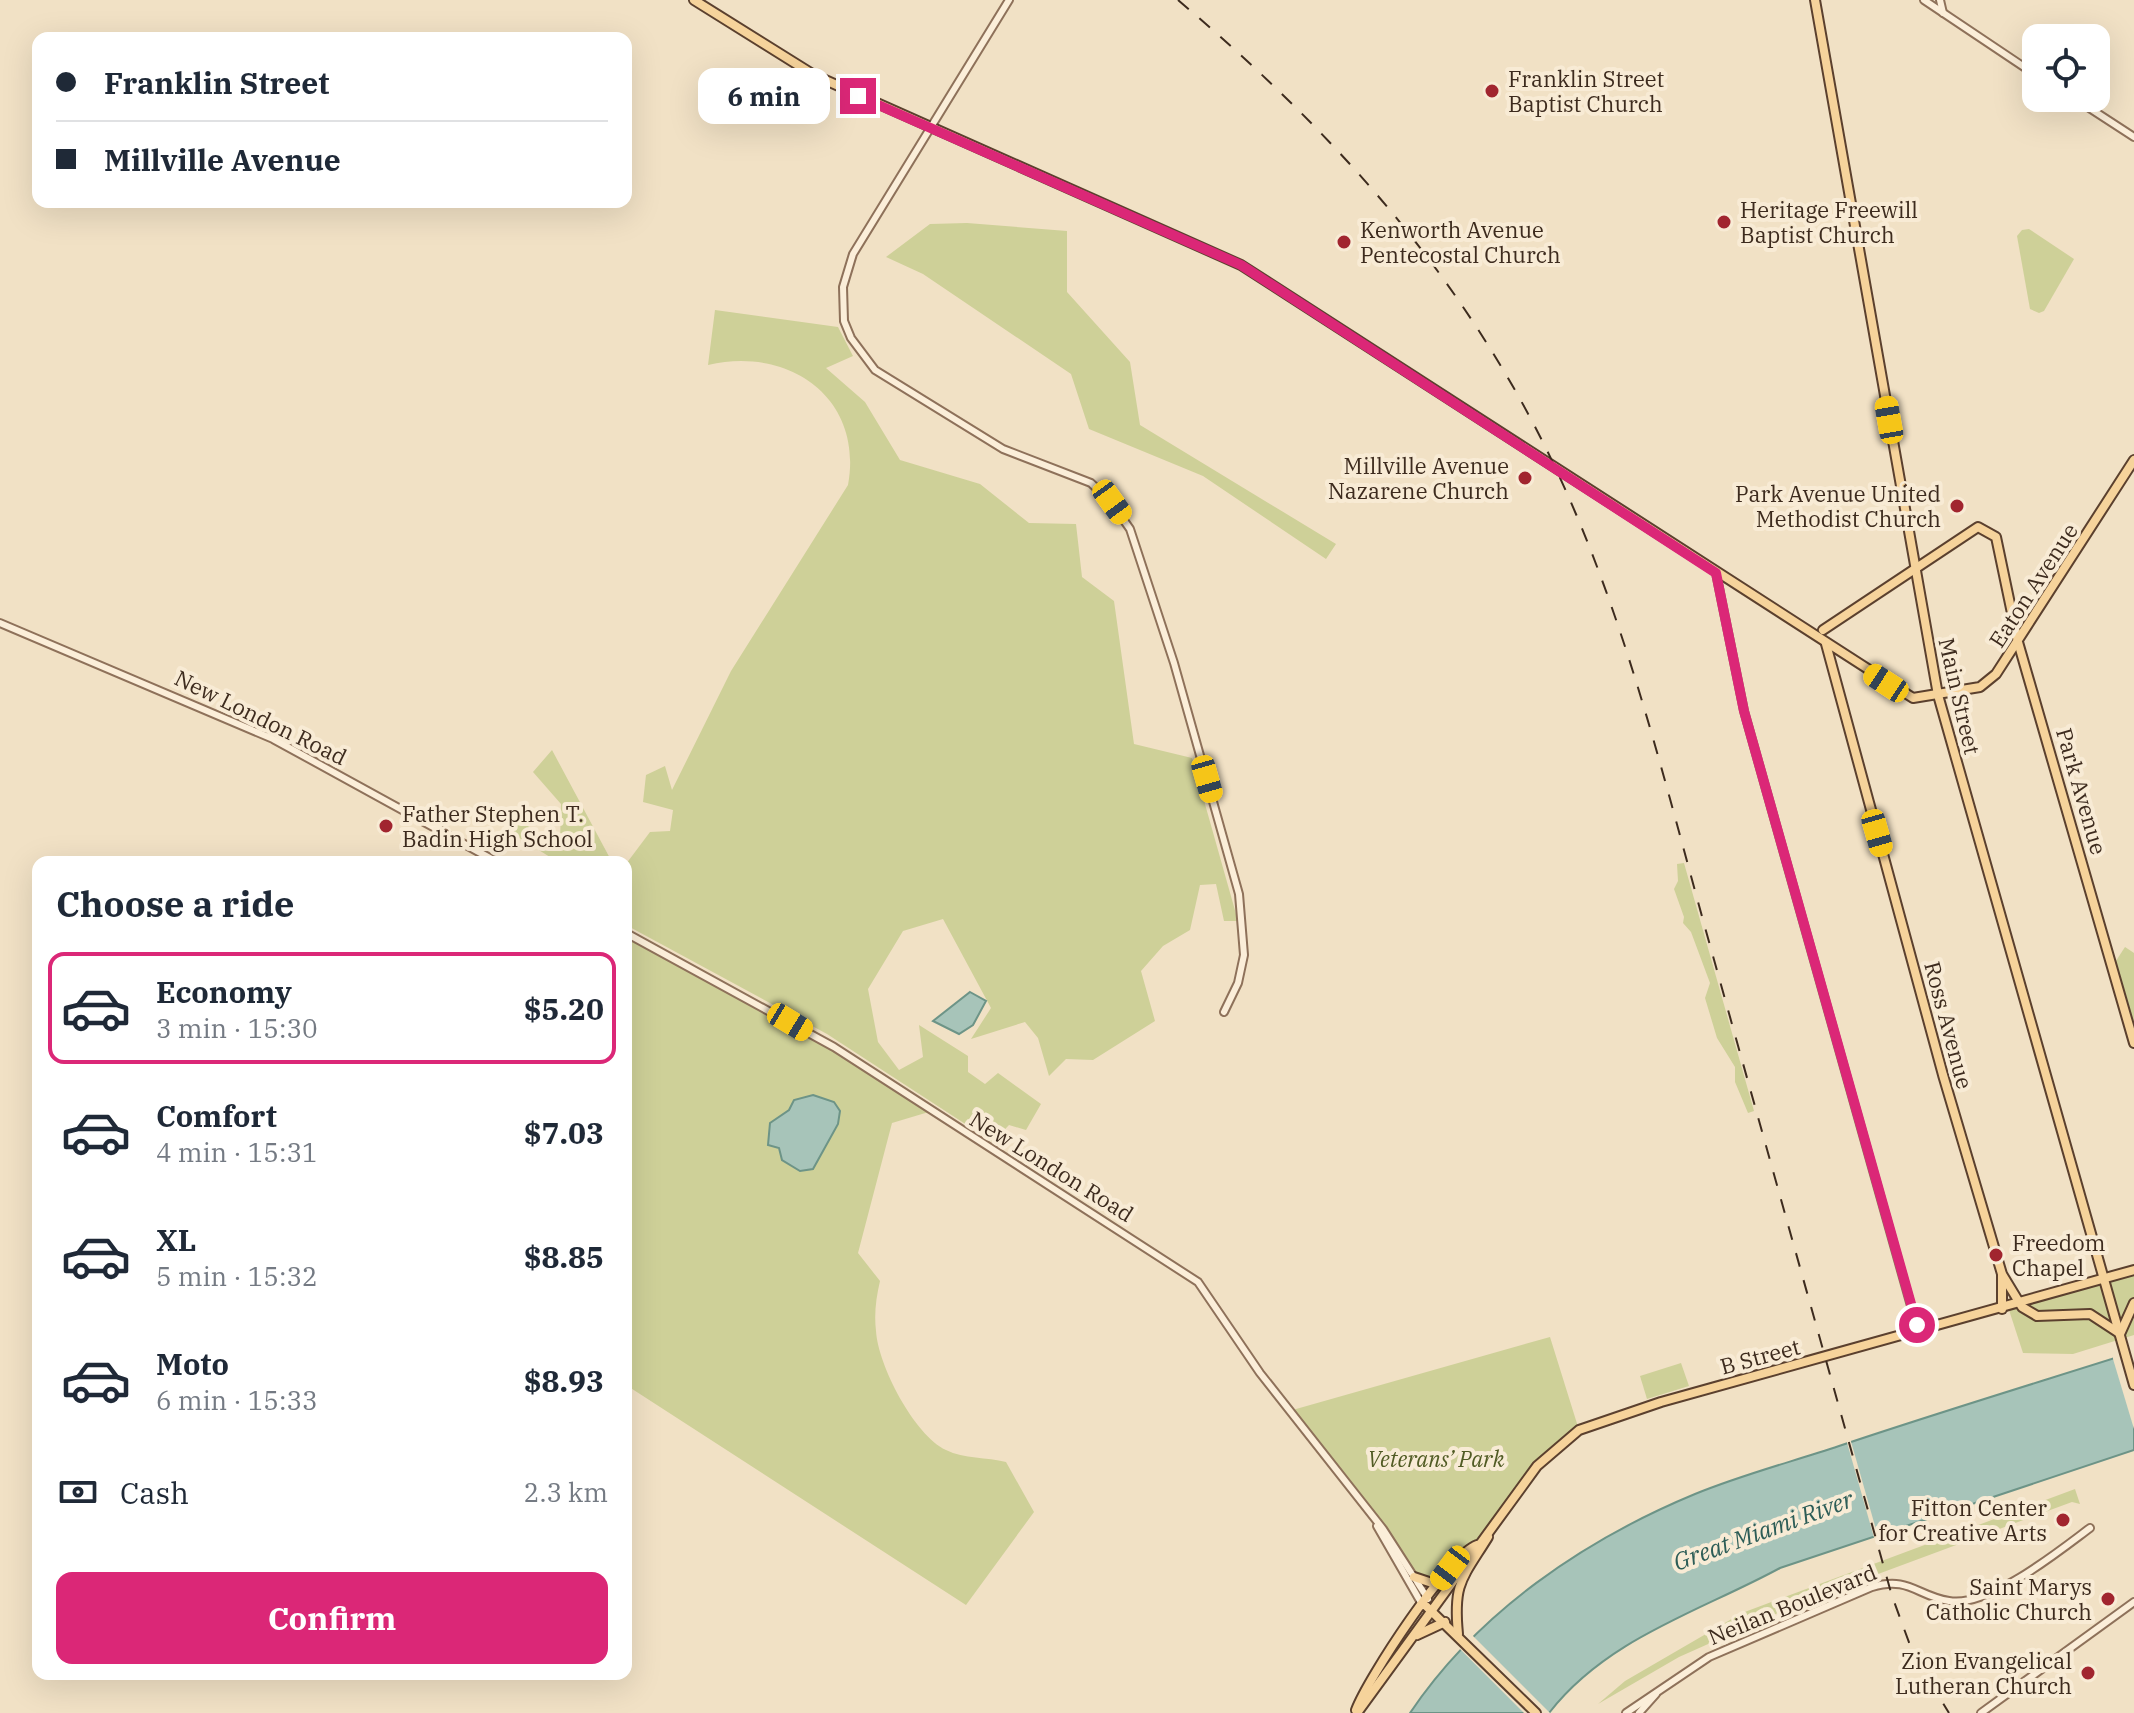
<!DOCTYPE html>
<html lang="en">
<head>
<meta charset="utf-8">
<style>
	:root { --surface:#fff; --page:#f6f6f7; --text:#1f2937; --muted:#747a83; --line:#e0e1e3; --accent:#db2777 }
	body { margin:0; font-family:"IBM Plex Serif",serif; background:var(--page); color:var(--text); height:100vh; display:flex; flex-direction:column; font-size:30px; white-space:nowrap }
	* { box-sizing:border-box; margin:0 }
	p { font-size:26px; color:var(--muted) }
	.icon { flex:none; width:44px; height:44px; fill:none; stroke:currentColor; stroke-width:2; stroke-linecap:round; stroke-linejoin:round }
	.map { position:relative; flex:1; overflow:hidden }
	.sheet { position:absolute; left:32px; top:856px; width:600px; height:824px; display:flex; flex-direction:column; background:var(--surface); border-radius:16px; box-shadow:0 8px 32px #0002 }
	.sheet>* { flex:none }
	.top-card { position:absolute; left:32px; top:32px; width:600px; height:176px; border-radius:16px; box-shadow:0 8px 32px #0002; display:grid; align-content:center; height:176px; padding:0 24px; background:var(--surface) }
	.buttons { position:absolute; left:2022px; top:24px; display:grid; gap:16px }
	.buttons a { display:grid; place-items:center; width:88px; height:88px; border-radius:16px; background:var(--surface); box-shadow:0 8px 32px #0002; font-size:40px }
	.end { position:absolute; width:36px; height:36px; margin:-18px; border:10px solid #db2777; background:#fff; box-shadow:0 0 0 4px #fff }
	.from { border-radius:50% }
	.bubble { position:absolute; height:56px; border-radius:16px; background:var(--surface); box-shadow:0 8px 32px #0002; font-size:26px; font-weight:800; line-height:56px; text-align:center }
	.car { position:absolute; width:24px; height:48px; margin:-24px -12px; border-radius:10px; box-shadow:0 0 6px 2px #0007; background:linear-gradient(#f5c518 24%,#345 0 40%,#f5c518 0 76%,#345 0 86%,#f5c518 0) }
	.top-card b { display:flex; align-items:center; gap:28px; height:76px; font-size:30px }
	.top-card b+b { border-top:2px solid var(--line) }
	.top-card i { width:20px; height:20px; background:var(--text) }
	ul { padding:0; list-style:none }
	li { display:flex; align-items:center; gap:24px; height:112px; margin:0 16px 12px; padding:0 8px; border:4px solid transparent; border-radius:16px }
	li div { flex:1 }
	li b { display:block; font-size:30px }
	li em { font-style:normal; font-weight:800 }
	li.current { border-color:var(--accent) }
	li>.icon { width:72px; height:72px; stroke-width:1.5 }
	h2 { padding:0 24px; font-size:36px; line-height:96px }
	.pay { display:flex; align-items:center; gap:20px; height:88px; padding:0 24px; font-size:30px }
	.pay p { margin-inline-start:auto }
	.cta { display:flex; gap:16px; margin-top:auto; padding:16px 24px }
	.cta a { flex:1; height:92px; border-radius:16px; background:var(--accent); color:#fff; font-size:32px; font-weight:800; line-height:92px; text-align:center }
	.map>svg:first-child { display:block }
	.green { fill:#ced098 }
	.water { fill:#a7c4b9; stroke:#6d9487; stroke-width:2 }
	.pier { fill:#f1e1c5 }
	.lines { fill:none; stroke-linecap:round; stroke-linejoin:round }
	.minor-casing { stroke:#8e715a; stroke-width:10 }
	.major-casing { stroke:#5b402e; stroke-width:12 }
	.minor { stroke:#fbeed9; stroke-width:6 }
	.major { stroke:#f6d39b; stroke-width:8 }
	.rail { stroke:#3d2b1e; stroke-width:2; stroke-dasharray:14 14; stroke-linecap:butt }
	.route { stroke:#db2777; stroke-width:10 }
	.poi-dot { fill:#a1252f; stroke:#f8ebd5; stroke-width:3 }
	.labels { text-anchor:middle; dominant-baseline:central; stroke-width:8; stroke-linejoin:round; paint-order:stroke }
	.poi-label { font-size:22px; fill:#3d2b1e; stroke:#f8ebd5; text-anchor:start }
	.street-label { font-size:22px; fill:#3d2b1e; stroke:#f8ebd5 }
	.park-label { font-size:22px; font-style:italic; fill:#515b24; stroke:#f8ebd5 }
	.water-label { font-size:24px; font-style:italic; fill:#2d5d57; stroke:#f8ebd5 }
</style>
</head>
<body>
<div class="map">
<svg width="2134" height="1713" viewBox="0 0 2134 1713">
	<rect width="100%" height="100%" fill="#f1e1c5"/>
	<g class="green">
		<path d="M967 223 1067 231V292L1130 362 1140 425 1336 544 1326 559 1203 476 1089 429 1071 374 923 274 886 257 930 224Z"/>
		<path d="M2029 229 2074 259 2044 311 2039 313 2030 309 2017 236 2022 230Z"/>
		<path d="M715 310 838 327 853 356 826 368 865 402 900 460 980 484 1029 523 1076 524 1082 577 1114 601 1134 744 1192 758 1238 921H1224L1216 884 1200 885 1190 930 1163 946 1141 971 1155 1021 1093 1060 1066 1059 1049 1076 1038 1038 1025 1022 971 1039 991 1008 943 919 903 931 868 989 878 1042 899 1070 923 1057 919 1025 968 1056V1072L985 1084 998 1073 1041 1104 1026 1130 1009 1125 993 1142 827 1034 626 925V864L650 832 670 831 673 810 643 802 646 775 665 766 672 790 731 671 848 485C864 398 789 346 708 365Z"/>
		<path d="M552 750 612 862H558L513 834 518 821 560 843 561 804 533 772Z"/>
		<path d="M1684 863 1754 1111 1748 1113 1735 1082V1067L1717 1038 1705 998 1710 983 1691 932 1683 923 1684 917 1674 889 1678 881 1677 864Z"/>
		<path d="M626 933 790 1022 932 1111 892 1123 858 1253 880 1281C876 1298 874 1314 876 1331 878 1365 914 1435 946 1450 964 1459 987 1457 1006 1462L1034 1512 966 1605 626 1385Z"/>
		<path d="M2125 947 2134 953V1043L2112 967Z"/>
		<path d="M2134 1275V1335L2073 1354 2023 1353 2009 1310Z"/>
		<path d="M1550 1337 1579 1430 1553 1450 1486 1534 1438 1585 1414 1577 1383 1529 1289 1411Z"/>
		<path d="M1681 1363 1689 1386 1647 1399 1640 1376Z"/>
		<path d="M2075 1489 2080 1504 2072 1502 1800 1603 1679 1657 1598 1704 1625 1681 1742 1613Z"/>
	</g>
	<g class="water">
		<path d="M970 992 986 1001 973 1025 959 1034 933 1021Z"/>
		<path d="M813 1095 834 1102 840 1111 838 1124 813 1169 800 1171 782 1160 779 1148 768 1145 770 1123 789 1110 794 1100Z"/>
		<path d="M2134 1352V1450L1780 1568C1701 1611 1607 1638 1549 1713H1410C1478 1612 1584 1540 1695 1494 1741 1475 1791 1462 1839 1446 1937 1413 2036 1383 2134 1352Z"/>
	</g>
	<g class="pier">
		<path d="M2134 1348V1429L2113 1359V1355Z"/>
		<path d="M1850 1438 1879 1540 1875 1541 1846 1439Z"/>
		<path d="M1472 1635 1550 1713H1524L1459 1648Z"/>
	</g>
	<g class="lines">
		<g class="minor-casing">
			<g id="minor">
				<path d="M1009 0 853 254 843 287 844 321 851 338 875 370 1003 449 1091 483 1111 502 1130 529 1174 663 1239 894 1244 955 1238 983 1224 1012"/>
				<path d="M1924 0 2036 75"/>
				<path d="M1940 0 1943 13"/>
				<path d="M2074 98 2134 137"/>
				<path d="M1716 573 1744 711 1918 1331"/>
				<path d="M0 623 273 739 497 862"/>
				<path d="M626 933 834 1047 1198 1282 1260 1373 1383 1529 1428 1599"/>
				<path d="M1377 1526 1423 1606"/>
				<path d="M1626 1713 1709 1657 1872 1587C1909 1576 1917 1596 1949 1601 1989 1608 2059 1551 2090 1528"/>
				<path d="M1639 1713 1656 1694"/>
				<path d="M1981 1713 2134 1602"/>
			</g>
		</g>
		<g class="major-casing">
			<g id="major">
				<path d="M694 0 814 75 1241 265 1913 698 1980 687 1996 674 2134 460"/>
				<path d="M1815 0 1938 695 2134 1385"/>
				<path d="M1823 630 1978 527 1996 537 2018 642 2134 1043"/>
				<path d="M1826 644 1943 1075 2002 1274 2022 1307 2037 1316 2090 1314 2119 1333"/>
				<path d="M2002 1275V1309"/>
				<path d="M2120 1334 2134 1303"/>
				<path d="M1414 1577 1438 1585"/>
				<path d="M1427 1607 1536 1713"/>
				<path d="M1458 1634C1453 1583 1462 1579 1488 1537"/>
				<path d="M1417 1635 1445 1622"/>
				<path d="M1356 1710C1368 1678 1448 1556 1477 1545"/>
				<path d="M1357 1713 1537 1466 1579 1430 1661 1402 2134 1270"/>
			</g>
		</g>
		<use href="#minor" class="minor"/>
		<use href="#major" class="major"/>
		<path class="rail" d="M1178 0C1317 118 1431 240 1520 399 1613 565 1656 750 1706 931 1768 1153 1830 1375 1892 1596L1914 1656 1949 1713"/>
	</g>
	<g class="lines">
		<path class="route" d="M858 96 1241 265 1716 573 1744 711 1917 1325"/>
	</g>
	<g class="poi-dot">
		<circle cx="1492" cy="91" r="8"/>
		<circle cx="1724" cy="222" r="8"/>
		<circle cx="1344" cy="242" r="8"/>
		<circle cx="1525" cy="478" r="8"/>
		<circle cx="1957" cy="506" r="8"/>
		<circle cx="386" cy="826" r="8"/>
		<circle cx="1996" cy="1255" r="8"/>
		<circle cx="2063" cy="1520" r="8"/>
		<circle cx="2108" cy="1599" r="8"/>
		<circle cx="2088" cy="1673" r="8"/>
	</g>
	<g class="labels">
		<g class="poi-label">
			<text x="1508" y="78">Franklin Street<tspan x="1508" dy="25">Baptist Church</tspan></text>
			<text x="1740" y="209">Heritage Freewill<tspan x="1740" dy="25">Baptist Church</tspan></text>
			<text x="1360" y="229">Kenworth Avenue<tspan x="1360" dy="25">Pentecostal Church</tspan></text>
			<text x="1509" y="465" text-anchor="end">Millville Avenue<tspan x="1509" dy="25">Nazarene Church</tspan></text>
			<text x="1941" y="493" text-anchor="end">Park Avenue United<tspan x="1941" dy="25">Methodist Church</tspan></text>
			<text x="402" y="813">Father Stephen T.<tspan x="402" dy="25">Badin High School</tspan></text>
			<text x="2012" y="1242">Freedom<tspan x="2012" dy="25">Chapel</tspan></text>
			<text x="2047" y="1507" text-anchor="end">Fitton Center<tspan x="2047" dy="25">for Creative Arts</tspan></text>
			<text x="2092" y="1586" text-anchor="end">Saint Marys<tspan x="2092" dy="25">Catholic Church</tspan></text>
			<text x="2072" y="1660" text-anchor="end">Zion Evangelical<tspan x="2072" dy="25">Lutheran Church</tspan></text>
		</g>
		<g class="street-label">
			<text transform="translate(2033 585) rotate(-57)">Eaton Avenue</text>
			<text transform="translate(1960 696) rotate(77)">Main Street</text>
			<text transform="translate(261 717) rotate(26)">New London Road</text>
			<text transform="translate(2082 791) rotate(74)">Park Avenue</text>
			<text transform="translate(1949 1025) rotate(75)">Ross Avenue</text>
			<text transform="translate(1052 1166) rotate(32)">New London Road</text>
			<text transform="translate(1760 1356) rotate(-15)">B Street</text>
			<text transform="translate(1792 1604) rotate(-22)">Neilan Boulevard</text>
		</g>
		<g class="park-label">
			<text x="1436" y="1458">Veterans’ Park</text>
		</g>
		<g class="water-label">
			<text transform="translate(1763 1530) rotate(-20)">Great Miami River</text>
		</g>
	</g>
</svg>
<div class="buttons">
<a><svg class="icon" aria-label="locate" viewBox="0 0 24 24"><circle cx="12" cy="12" r="6"/><path d="M12 2v4M12 18v4M2 12h4M18 12h4"/></svg></a>
</div>
<i class="end from" style="left:1917px;top:1325px"></i>
<i class="end" style="left:858px;top:96px"></i>
<div class="bubble" style="left:698px;top:68px;width:132px">6 min</div>
<i class="car" style="left:1889px;top:420px;rotate:350deg"></i>
<i class="car" style="left:1112px;top:502px;rotate:144deg"></i>
<i class="car" style="left:1886px;top:683px;rotate:303deg"></i>
<i class="car" style="left:1207px;top:779px;rotate:164deg"></i>
<i class="car" style="left:1877px;top:833px;rotate:164deg"></i>
<i class="car" style="left:790px;top:1022px;rotate:121deg"></i>
<i class="car" style="left:1450px;top:1568px;rotate:217deg"></i>
<div class="top-card">
<b><i class="from"></i>Franklin Street</b>
<b><i></i>Millville Avenue</b>
</div>
<section class="sheet">
<h2>Choose a ride</h2>
<ul>
<li class="current"><svg class="icon" aria-label="car" viewBox="0 0 24 24"><path d="M5 17H2v-5l4-1 3-4h7l3 4 3 1v5h-3M9 17h6M6 11h13"/><circle cx="7" cy="17" r="2"/><circle cx="17" cy="17" r="2"/></svg><div><b>Economy</b><p>3 min · 15:30</p></div><em>$5.20</em></li>
<li><svg class="icon" aria-label="car" viewBox="0 0 24 24"><path d="M5 17H2v-5l4-1 3-4h7l3 4 3 1v5h-3M9 17h6M6 11h13"/><circle cx="7" cy="17" r="2"/><circle cx="17" cy="17" r="2"/></svg><div><b>Comfort</b><p>4 min · 15:31</p></div><em>$7.03</em></li>
<li><svg class="icon" aria-label="car" viewBox="0 0 24 24"><path d="M5 17H2v-5l4-1 3-4h7l3 4 3 1v5h-3M9 17h6M6 11h13"/><circle cx="7" cy="17" r="2"/><circle cx="17" cy="17" r="2"/></svg><div><b>XL</b><p>5 min · 15:32</p></div><em>$8.85</em></li>
<li><svg class="icon" aria-label="car" viewBox="0 0 24 24"><path d="M5 17H2v-5l4-1 3-4h7l3 4 3 1v5h-3M9 17h6M6 11h13"/><circle cx="7" cy="17" r="2"/><circle cx="17" cy="17" r="2"/></svg><div><b>Moto</b><p>6 min · 15:33</p></div><em>$8.93</em></li>
</ul>
<div class="pay"><svg class="icon" aria-label="cash" viewBox="0 0 24 24"><path d="M3 7h18v10H3z"/><circle cx="12" cy="12" r="2"/></svg>Cash<p>2.3 km</p></div>
<div class="cta"><a>Confirm</a></div>
</section>
</div>
</body>
</html>
